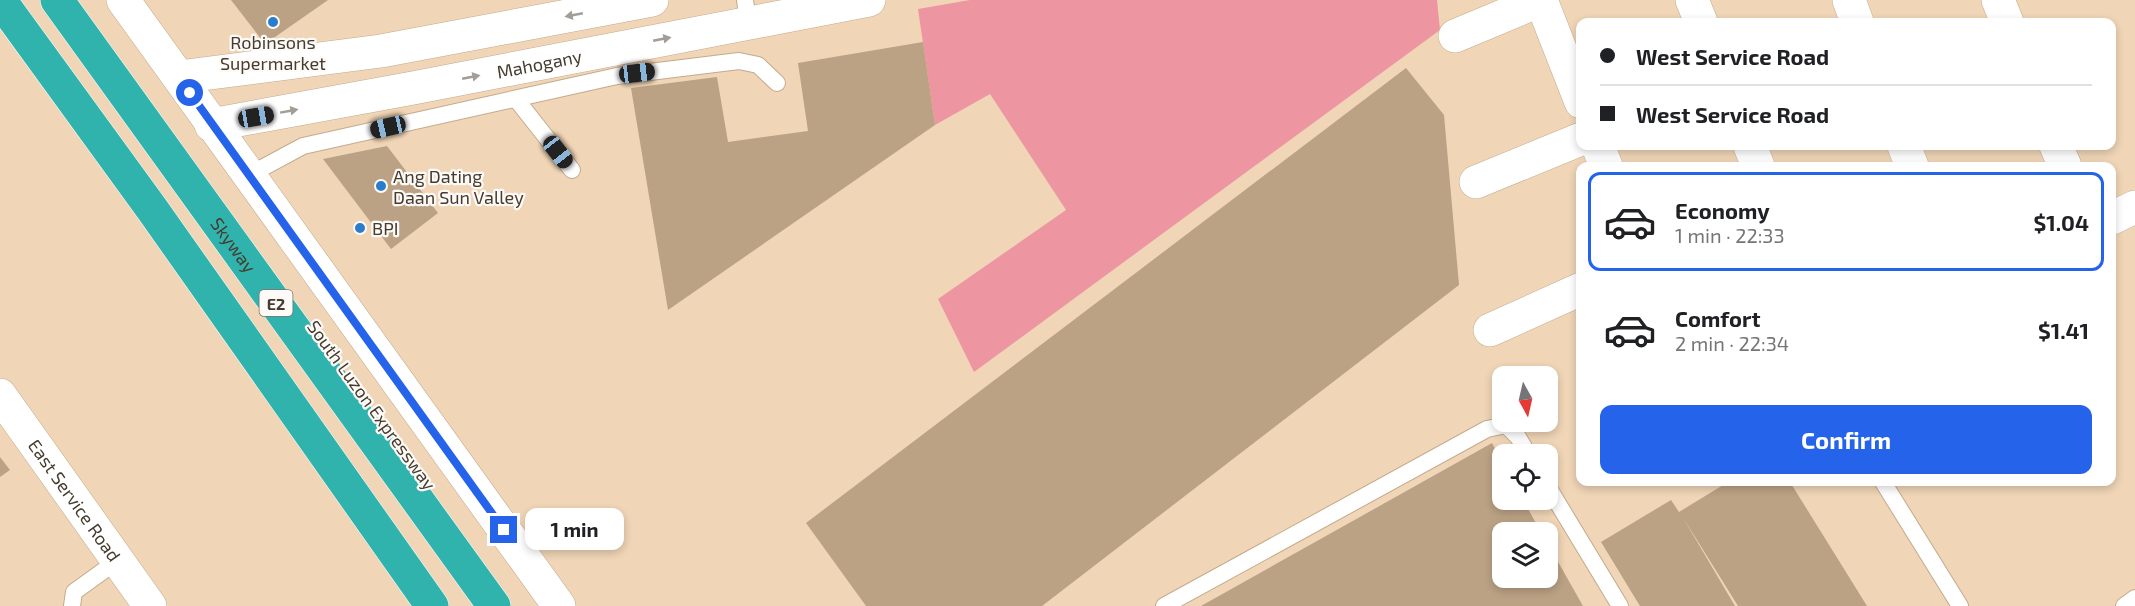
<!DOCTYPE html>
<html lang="en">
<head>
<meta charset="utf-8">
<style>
	:root { --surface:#fff; --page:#f2f2f2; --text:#202124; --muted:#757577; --line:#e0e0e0; --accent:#2563eb }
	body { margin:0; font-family:"Exo 2",sans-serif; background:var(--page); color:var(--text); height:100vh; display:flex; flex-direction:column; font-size:22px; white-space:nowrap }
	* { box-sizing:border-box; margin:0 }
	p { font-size:20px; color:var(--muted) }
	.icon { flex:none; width:33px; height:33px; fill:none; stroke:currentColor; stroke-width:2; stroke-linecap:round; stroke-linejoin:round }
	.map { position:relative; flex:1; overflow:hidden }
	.side { position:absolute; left:1576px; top:162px; width:540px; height:324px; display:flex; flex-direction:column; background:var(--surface); border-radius:12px; box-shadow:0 3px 9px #0003 }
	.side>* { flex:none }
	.guide { position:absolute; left:1576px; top:18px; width:540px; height:132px; border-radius:12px; box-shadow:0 3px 9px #0003; display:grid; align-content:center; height:132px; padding:0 24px; background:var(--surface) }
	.needle { width:39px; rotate:172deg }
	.buttons { position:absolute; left:1492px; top:366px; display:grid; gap:12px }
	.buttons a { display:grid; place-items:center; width:66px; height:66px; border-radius:12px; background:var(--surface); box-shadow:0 3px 9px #0003; font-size:30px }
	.end { position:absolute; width:27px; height:27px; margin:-14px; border:8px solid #2563eb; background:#fff; box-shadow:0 0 0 3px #fff }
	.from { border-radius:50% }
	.bubble { position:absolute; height:42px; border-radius:12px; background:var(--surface); box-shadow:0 3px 9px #0003; font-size:20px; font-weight:700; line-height:42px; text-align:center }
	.car { position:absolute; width:18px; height:36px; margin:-18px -9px; border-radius:8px; box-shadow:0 0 4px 2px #0007; background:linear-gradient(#222 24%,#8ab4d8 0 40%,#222 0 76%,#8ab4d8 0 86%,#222 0) }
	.guide b { display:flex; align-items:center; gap:21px; height:57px; font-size:22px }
	.guide b+b { border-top:2px solid var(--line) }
	.guide i { width:15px; height:15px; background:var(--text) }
	ul { padding:10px 0 0; list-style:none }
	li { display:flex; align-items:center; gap:18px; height:99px; margin:0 12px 9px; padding:0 12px; border:3px solid transparent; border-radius:12px }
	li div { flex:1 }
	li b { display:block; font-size:22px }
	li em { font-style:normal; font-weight:700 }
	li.selected { border-color:var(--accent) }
	li>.icon { width:54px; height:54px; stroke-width:1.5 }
	.primary-button { display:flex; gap:12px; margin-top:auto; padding:12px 24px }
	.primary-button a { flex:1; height:69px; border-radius:12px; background:var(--accent); color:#fff; font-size:24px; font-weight:700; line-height:69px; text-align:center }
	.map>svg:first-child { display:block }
	.green { fill:#ed96a2 }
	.building { fill:#bba285 }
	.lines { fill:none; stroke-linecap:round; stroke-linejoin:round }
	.lane-casing { stroke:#c4aa8c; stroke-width:18 }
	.street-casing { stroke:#c4aa8c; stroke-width:34 }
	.secondary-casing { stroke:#c4aa8c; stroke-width:34 }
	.highway-casing { stroke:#fff; stroke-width:34 }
	.lane { stroke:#fff; stroke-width:16 }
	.street { stroke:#fff; stroke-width:33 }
	.secondary { stroke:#fff; stroke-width:33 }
	.highway { stroke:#30b3ad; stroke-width:33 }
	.oneway { fill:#a29d96 }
	.route { stroke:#2563eb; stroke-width:8 }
	.poi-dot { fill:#2a7dcc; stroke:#fdfaf7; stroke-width:2 }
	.labels { text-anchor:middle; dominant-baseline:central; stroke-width:4.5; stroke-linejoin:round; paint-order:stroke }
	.shield { fill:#fdfaf7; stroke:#7c746a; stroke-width:1.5 }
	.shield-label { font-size:16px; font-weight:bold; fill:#453b2e }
	.poi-label { font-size:18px; fill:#453b2e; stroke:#fdfaf7; text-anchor:start }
	.street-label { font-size:18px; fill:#453b2e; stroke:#fdfaf7 }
</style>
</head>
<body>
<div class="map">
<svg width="2135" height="606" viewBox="0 0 2135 606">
	<rect width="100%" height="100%" fill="#f0d5b6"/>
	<path class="green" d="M970 0H1437L1440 30 974 372 938 299 1066 210 990 94 935 125 918 9Z"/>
	<g class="building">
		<path d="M231 0H328L265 44Z"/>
		<path d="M923 42 935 125 668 310 631 88 717 77 728 142 808 131 798 63Z"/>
		<path d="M1406 68 1444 115 1459 285 1042 606H866L806 523Z"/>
		<path d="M387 146 438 213 391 249 323 159Z"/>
		<path d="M1492 443 1503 464V500H1523L1541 532H1503V578H1548V544L1583 606H1201Z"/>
		<path d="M0 457 10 470 0 477Z"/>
		<path d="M1728 482H1790L1867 606H1738L1682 516 1735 606H1640L1601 542 1671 500 1679 512Z"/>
	</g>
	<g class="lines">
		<g class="lane-casing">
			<g id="lane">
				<path d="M745 0 748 22"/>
				<path d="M516 99 572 170"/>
				<path d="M249 175 303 146 617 76 739 61 758 65 777 83"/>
				<path d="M1883 482 1960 606"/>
				<path d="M1548 487 1620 606"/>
				<path d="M72 606 74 592 117 561"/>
				<path d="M1164 606 1487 429 1506 425 1518 437 1528 454"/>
				<path d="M2124 606 2135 598"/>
			</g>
		</g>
		<g class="street-casing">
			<g id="street">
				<path d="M1541 0 1581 102"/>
				<path d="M1692 0 1701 22"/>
				<path d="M1849 0 1857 22"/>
				<path d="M1998 0 2007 22"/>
				<path d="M1455 36 1541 0"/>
				<path d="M179 77 381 51 652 0"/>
				<path id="s1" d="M211 125 413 88 869 0"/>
				<path d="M1598 146 1606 166"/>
				<path d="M1750 146 1758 166"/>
				<path d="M1904 146 1912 166"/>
				<path d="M2056 146 2065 166"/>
				<path d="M1476 182 1581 139"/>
				<path d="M2112 218 2135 207"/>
				<path d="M1490 330 1581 289"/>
			</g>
		</g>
		<g class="secondary-casing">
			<g id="secondary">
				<path d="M123 0 559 606"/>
				<path id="s2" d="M0 395 150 606"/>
			</g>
		</g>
		<g class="highway-casing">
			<g id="highway">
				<path d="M0 0 152 209 432 606"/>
				<path id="s3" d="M57 0 494 606"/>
			</g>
		</g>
		<use href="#lane" class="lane"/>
		<use href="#street" class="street"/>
		<use href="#secondary" class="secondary"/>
		<use href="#highway" class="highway"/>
	</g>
	<defs><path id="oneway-solid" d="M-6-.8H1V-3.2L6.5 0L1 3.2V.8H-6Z" transform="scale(1.5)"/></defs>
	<g class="oneway">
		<use href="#oneway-solid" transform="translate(574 15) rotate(169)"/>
		<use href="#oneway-solid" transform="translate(662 39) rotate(-11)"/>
		<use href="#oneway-solid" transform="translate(471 77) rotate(-11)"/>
		<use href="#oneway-solid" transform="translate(289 111) rotate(-10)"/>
	</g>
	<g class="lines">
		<path class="route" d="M190 93 504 530"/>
	</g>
	<g class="poi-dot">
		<circle cx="273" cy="22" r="6"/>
		<circle cx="381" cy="186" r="6"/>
		<circle cx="360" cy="228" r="6"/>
	</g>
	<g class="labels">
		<rect class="shield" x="259.5" y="290" width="33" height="26" rx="4.5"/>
		<g class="shield-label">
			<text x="276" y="303">E2</text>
		</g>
		<g class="poi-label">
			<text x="273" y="42" text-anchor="middle">Robinsons<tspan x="273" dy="21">Supermarket</tspan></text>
			<text x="393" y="176">Ang Dating<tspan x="393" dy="21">Daan Sun Valley</tspan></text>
			<text x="372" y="228">BPI</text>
		</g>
		<g class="street-label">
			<text stroke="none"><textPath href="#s1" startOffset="334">Mahogany</textPath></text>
			<text stroke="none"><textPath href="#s3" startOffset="302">Skyway</textPath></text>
			<text transform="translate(372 405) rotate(54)">South Luzon Expressway</text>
			<text stroke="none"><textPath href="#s2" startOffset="129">East Service Road</textPath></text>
		</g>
	</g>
</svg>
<div class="buttons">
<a><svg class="needle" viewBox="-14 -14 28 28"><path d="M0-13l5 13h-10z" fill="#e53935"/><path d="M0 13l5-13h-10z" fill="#757577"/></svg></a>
<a><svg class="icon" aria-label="locate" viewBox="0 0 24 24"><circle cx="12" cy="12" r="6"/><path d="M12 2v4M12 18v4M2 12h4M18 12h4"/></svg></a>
<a><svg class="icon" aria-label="layers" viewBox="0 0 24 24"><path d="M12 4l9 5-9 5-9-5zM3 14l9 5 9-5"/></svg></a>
</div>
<i class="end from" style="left:190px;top:93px"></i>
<i class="end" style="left:504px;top:530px"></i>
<div class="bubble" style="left:525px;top:508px;width:99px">1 min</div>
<i class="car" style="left:637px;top:73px;rotate:83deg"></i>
<i class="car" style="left:256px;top:117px;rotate:80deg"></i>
<i class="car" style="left:388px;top:127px;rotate:257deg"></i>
<i class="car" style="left:558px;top:152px;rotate:142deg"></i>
<div class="guide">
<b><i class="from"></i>West Service Road</b>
<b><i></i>West Service Road</b>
</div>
<section class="side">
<ul>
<li class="selected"><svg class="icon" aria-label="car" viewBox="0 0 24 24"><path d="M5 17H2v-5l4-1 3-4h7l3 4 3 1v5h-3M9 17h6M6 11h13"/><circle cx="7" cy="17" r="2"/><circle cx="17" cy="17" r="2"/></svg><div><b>Economy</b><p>1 min · 22:33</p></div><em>$1.04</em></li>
<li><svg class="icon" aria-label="car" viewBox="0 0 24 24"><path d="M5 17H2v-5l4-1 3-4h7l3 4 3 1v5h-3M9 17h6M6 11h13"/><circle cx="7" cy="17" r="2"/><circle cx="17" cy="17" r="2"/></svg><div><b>Comfort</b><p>2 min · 22:34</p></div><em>$1.41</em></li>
</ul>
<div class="primary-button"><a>Confirm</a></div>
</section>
</div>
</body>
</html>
